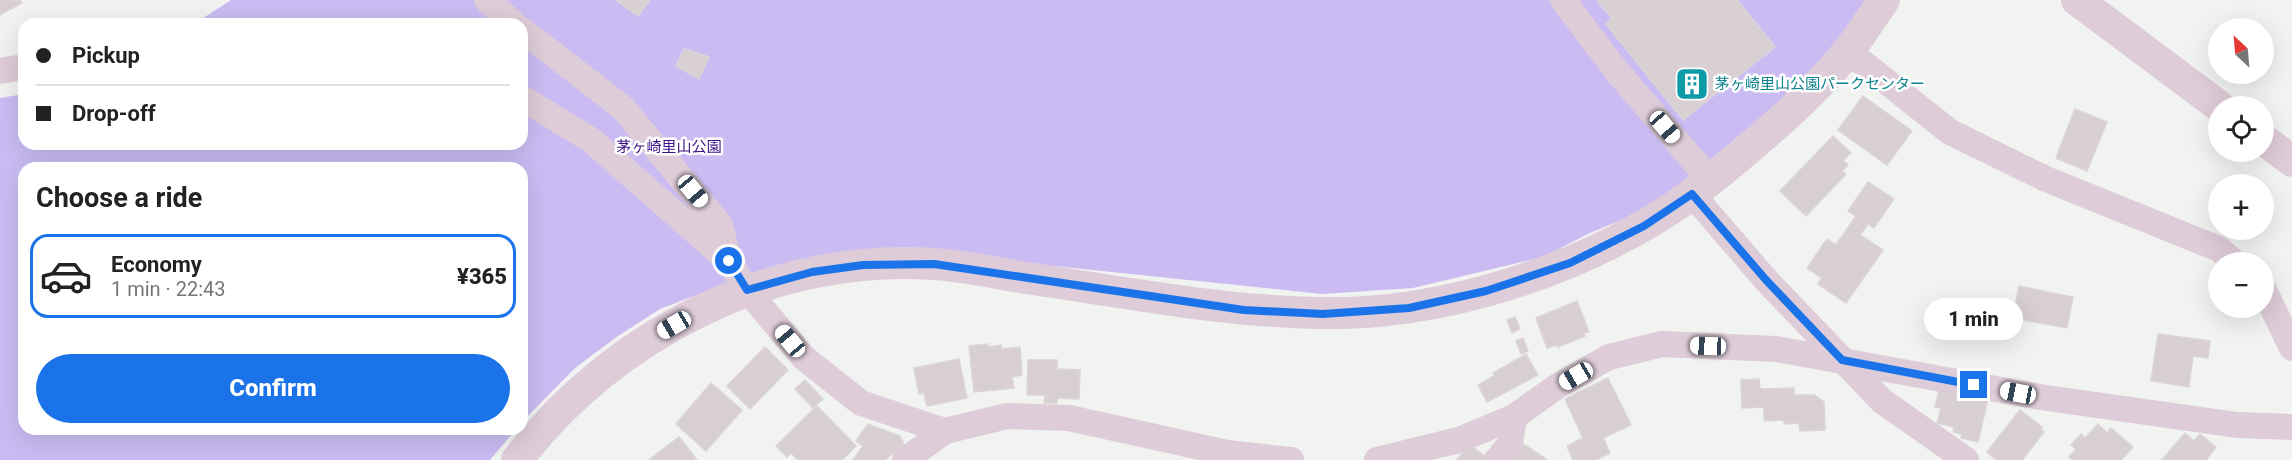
<!DOCTYPE html>
<html lang="en">
<head>
<meta charset="utf-8">
<style>
	:root { --surface:#fff; --page:#f2f2f2; --text:#222; --muted:#767676; --line:#e0e0e0; --accent:#1a73e8 }
	body { margin:0; font-family:Roboto,"Noto Sans JP",sans-serif; background:var(--page); color:var(--text); height:100vh; display:flex; flex-direction:column; font-size:22px; white-space:nowrap }
	* { box-sizing:border-box; margin:0 }
	p { font-size:20px; color:var(--muted) }
	.icon { flex:none; width:33px; height:33px; fill:none; stroke:currentColor; stroke-width:2; stroke-linecap:round; stroke-linejoin:round }
	.map { position:relative; flex:1; overflow:hidden }
	.drawer { position:absolute; left:18px; top:162px; width:510px; height:273px; display:flex; flex-direction:column; background:var(--surface); border-radius:18px; box-shadow:0 6px 24px #0002 }
	.drawer>* { flex:none }
	.hud { position:absolute; left:18px; top:18px; width:510px; height:132px; border-radius:18px; box-shadow:0 6px 24px #0002; display:grid; align-content:center; height:132px; padding:0 18px; background:var(--surface) }
	.needle { width:39px; rotate:334deg }
	.tools { position:absolute; left:2208px; top:18px; display:grid; gap:12px }
	.tools a { display:grid; place-items:center; width:66px; height:66px; border-radius:50%; background:var(--surface); box-shadow:0 6px 24px #0002; font-size:30px }
	.end { position:absolute; width:27px; height:27px; margin:-14px; border:8px solid #1a73e8; background:#fff; box-shadow:0 0 0 3px #fff }
	.from { border-radius:50% }
	.bubble { position:absolute; height:42px; border-radius:21px; background:var(--surface); box-shadow:0 6px 24px #0002; font-size:20px; font-weight:800; line-height:42px; text-align:center }
	.car { position:absolute; width:18px; height:36px; margin:-18px -9px; border-radius:8px; box-shadow:0 0 4px 2px #0007; background:linear-gradient(#fff 24%,#345 0 40%,#fff 0 76%,#345 0 86%,#fff 0) }
	.hud b { display:flex; align-items:center; gap:21px; height:57px; font-size:22px }
	.hud b+b { border-top:2px solid var(--line) }
	.hud i { width:15px; height:15px; background:var(--text) }
	ul { padding:0; list-style:none }
	li { display:flex; align-items:center; gap:18px; height:84px; margin:0 12px 9px; padding:0 6px; border:3px solid transparent; border-radius:18px }
	li div { flex:1 }
	li b { display:block; font-size:22px }
	li em { font-style:normal; font-weight:800 }
	li.selected { border-color:var(--accent) }
	li>.icon { width:54px; height:54px; stroke-width:1.5 }
	h2 { padding:0 18px; font-size:27px; line-height:72px }
	.action { display:flex; gap:12px; margin-top:auto; padding:12px 18px }
	.action a { flex:1; height:69px; border-radius:36px; background:var(--accent); color:#fff; font-size:24px; font-weight:800; line-height:69px; text-align:center }
	.map>svg:first-child { display:block }
	.green { fill:#cabcf3 }
	.building { fill:#d8cfd3; stroke:#dcd4d8; stroke-width:1.5 }
	.lines { fill:none; stroke-linecap:round; stroke-linejoin:round }
	.minor { stroke:#deccd8; stroke-width:26 }
	.tertiary { stroke:#deccd8; stroke-width:32 }
	.route { stroke:#1a73e8; stroke-width:8 }
	.labels { text-anchor:middle; dominant-baseline:central; stroke-width:5; stroke-linejoin:round; paint-order:stroke }
	.culture-label { font-size:15px; fill:#0d838f; stroke:#fff; text-anchor:start }
	.park-label { font-size:15px; fill:#3c1088; stroke:#fff }
</style>
</head>
<body>
<div class="map">
<svg width="2292" height="460" viewBox="0 0 2292 460">
	<rect width="100%" height="100%" fill="#f1f3f0"/>
	<path class="green" d="M231 0H1865L1842 37 1788 95 1710 160 1646 210 1590 233 1543 257 1413 288 1322 294 912 251 752 274 660 309 618 336 575 368 522 422V168H24V429H516L490 460H0V98L24 94V144H522V24H194Z"/>
	<g class="building">
		<path d="M0 0H20L22 3 0 15Z"/>
		<path d="M616 0H650L638 16Z"/>
		<path d="M1597 0H1737L1775 47 1683 120 1606 24 1612 19Z"/>
		<path d="M684 49 709 57 699 79 676 66Z"/>
		<path d="M1863 96 1912 131 1887 165 1838 130Z"/>
		<path d="M2075 109 2107 122 2087 171 2056 158Z"/>
		<path d="M1833 136 1851 153 1843 160 1848 165 1842 171 1846 174 1806 216 1780 191Z"/>
		<path d="M1868 182 1894 199 1874 228 1868 224 1860 235 1883 250 1846 303 1818 284 1822 278 1807 268 1827 239 1836 245 1856 216 1848 211Z"/>
		<path d="M2019 286 2073 297 2067 328 2013 318Z"/>
		<path d="M1577 301 1589 332 1584 333 1585 336 1558 347 1556 345 1547 348 1536 318Z"/>
		<path d="M1515 317 1520 329 1512 333 1507 320Z"/>
		<path d="M2158 334 2210 341 2208 358 2193 356 2189 387 2151 381Z"/>
		<path d="M1523 338 1528 351 1521 354 1516 341Z"/>
		<path d="M988 344V347L1001 345V349L1020 347 1022 375 1012 377 1014 388 974 392 969 346Z"/>
		<path d="M765 347 788 370 750 409 727 386Z"/>
		<path d="M1526 354 1538 375 1487 402 1478 385 1494 376 1493 373Z"/>
		<path d="M959 359 967 398 927 406 924 393 919 394 914 368Z"/>
		<path d="M1028 360H1057V369L1080 370 1079 399 1057 398V403H1044L1045 395H1027Z"/>
		<path d="M1608 378 1631 425 1603 438 1610 453 1596 460H1573L1567 446 1583 438 1565 399Z"/>
		<path d="M1759 379 1760 389 1794 388V395H1814L1824 402 1825 430 1800 431 1799 423 1784 424V420L1764 421V407L1742 408 1741 380Z"/>
		<path d="M805 380 823 399 813 408 795 389Z"/>
		<path d="M711 383 742 410 706 451 676 424Z"/>
		<path d="M1940 387 1988 399 1978 442 1961 438 1962 434 1953 432 1954 427 1937 423 1941 408 1935 407Z"/>
		<path d="M817 406 856 446 842 460H798L791 453 787 457 776 446Z"/>
		<path d="M2020 410 2042 427 2041 429 2044 432 2022 460H1996L1987 452Z"/>
		<path d="M868 424 900 436 904 444 885 460H853L863 446 856 441Z"/>
		<path d="M2098 424 2107 433 2111 428 2133 447 2121 460H2072L2069 457 2076 449 2071 445 2081 434 2085 438Z"/>
		<path d="M2185 433 2194 441 2200 434 2216 447 2206 460H2162Z"/>
		<path d="M679 437 697 460H649Z"/>
		<path d="M1469 444 1487 458 1485 460H1457Z"/>
		<path d="M1523 444 1548 460H1513Z"/>
	</g>
	<g class="lines">
		<g class="minor">
			<path d="M487 0 514 24"/>
			<path d="M1563 0 1619 74 1711 181"/>
			<path d="M522 30 623 108 720 225 729 261 747 290 804 358 861 403 945 431"/>
			<path d="M1848 51 1950 132 2046 179 2219 249 2234 262"/>
			<path d="M0 71 24 67"/>
			<path d="M522 98 591 140 729 261"/>
			<path d="M1692 194 1766 280 1882 401 1966 460"/>
			<path d="M2264 290 2292 348"/>
			<path d="M905 460 945 431 1007 416 1069 418 1227 453 1291 460"/>
			<path d="M1377 460 1459 440 1514 417 1559 385 1609 357 1662 344 1776 349 2040 397 2237 425 2292 427"/>
			<path d="M1497 460 1510 444 1514 417"/>
		</g>
		<g class="tertiary">
			<path d="M2077 0 2219 106"/>
			<path d="M2264 140 2292 161"/>
			<path d="M517 460C614 333 774 253 934 264 965 266 996 273 1026 278 1123 292 1220 311 1318 313 1427 316 1549 280 1643 226 1684 203 1720 173 1755 143 1788 115 1821 85 1848 51 1861 35 1872 17 1884 0"/>
		</g>
	</g>
	<g class="lines">
		<path class="route" d="M729 261 747 290 812 272 863 265 934 264 1244 310 1323 314 1409 308 1486 291 1570 263 1644 226 1692 194 1766 280 1842 360 1974 385"/>
	</g>
	<defs>
		<g id="building-square" transform="scale(1.725)"><rect x="-9" y="-9" width="18" height="18" rx="4" fill="#0f9aa8" stroke="#fff"/><path d="M-4-6H4V6H1V3H-1V6H-4ZM-2.5-4.3h1.7v1.8h-1.7ZM.8-4.3h1.7v1.8H.8ZM-2.5-1h1.7V.8h-1.7ZM.8-1h1.7V.8H.8Z" fill="#fff"/></g>
	</defs>
	<g fill-rule="evenodd">
		<use href="#building-square" x="1692" y="84"/>
	</g>
	<g class="labels">
		<g class="culture-label">
			<text x="1715" y="84">茅ヶ崎里山公園パークセンター</text>
		</g>
		<g class="park-label">
			<text x="669" y="147">茅ヶ崎里山公園</text>
		</g>
	</g>
</svg>
<div class="tools">
<a><svg class="needle" viewBox="-14 -14 28 28"><path d="M0-13l5 13h-10z" fill="#e53935"/><path d="M0 13l5-13h-10z" fill="#767676"/></svg></a>
<a><svg class="icon" aria-label="locate" viewBox="0 0 24 24"><circle cx="12" cy="12" r="6"/><path d="M12 2v4M12 18v4M2 12h4M18 12h4"/></svg></a>
<a>+</a>
<a>−</a>
</div>
<i class="end from" style="left:729px;top:261px"></i>
<i class="end" style="left:1974px;top:385px"></i>
<div class="bubble" style="left:1924px;top:298px;width:99px">1 min</div>
<i class="car" style="left:1665px;top:127px;rotate:139deg"></i>
<i class="car" style="left:693px;top:191px;rotate:140deg"></i>
<i class="car" style="left:674px;top:325px;rotate:240deg"></i>
<i class="car" style="left:790px;top:341px;rotate:320deg"></i>
<i class="car" style="left:1708px;top:346px;rotate:272deg"></i>
<i class="car" style="left:1576px;top:376px;rotate:240deg"></i>
<i class="car" style="left:2018px;top:393px;rotate:281deg"></i>
<div class="hud">
<b><i class="from"></i>Pickup</b>
<b><i></i>Drop-off</b>
</div>
<section class="drawer">
<h2>Choose a ride</h2>
<ul>
<li class="selected"><svg class="icon" aria-label="car" viewBox="0 0 24 24"><path d="M5 17H2v-5l4-1 3-4h7l3 4 3 1v5h-3M9 17h6M6 11h13"/><circle cx="7" cy="17" r="2"/><circle cx="17" cy="17" r="2"/></svg><div><b>Economy</b><p>1 min · 22:43</p></div><em>¥365</em></li>
</ul>
<div class="action"><a>Confirm</a></div>
</section>
</div>
</body>
</html>
